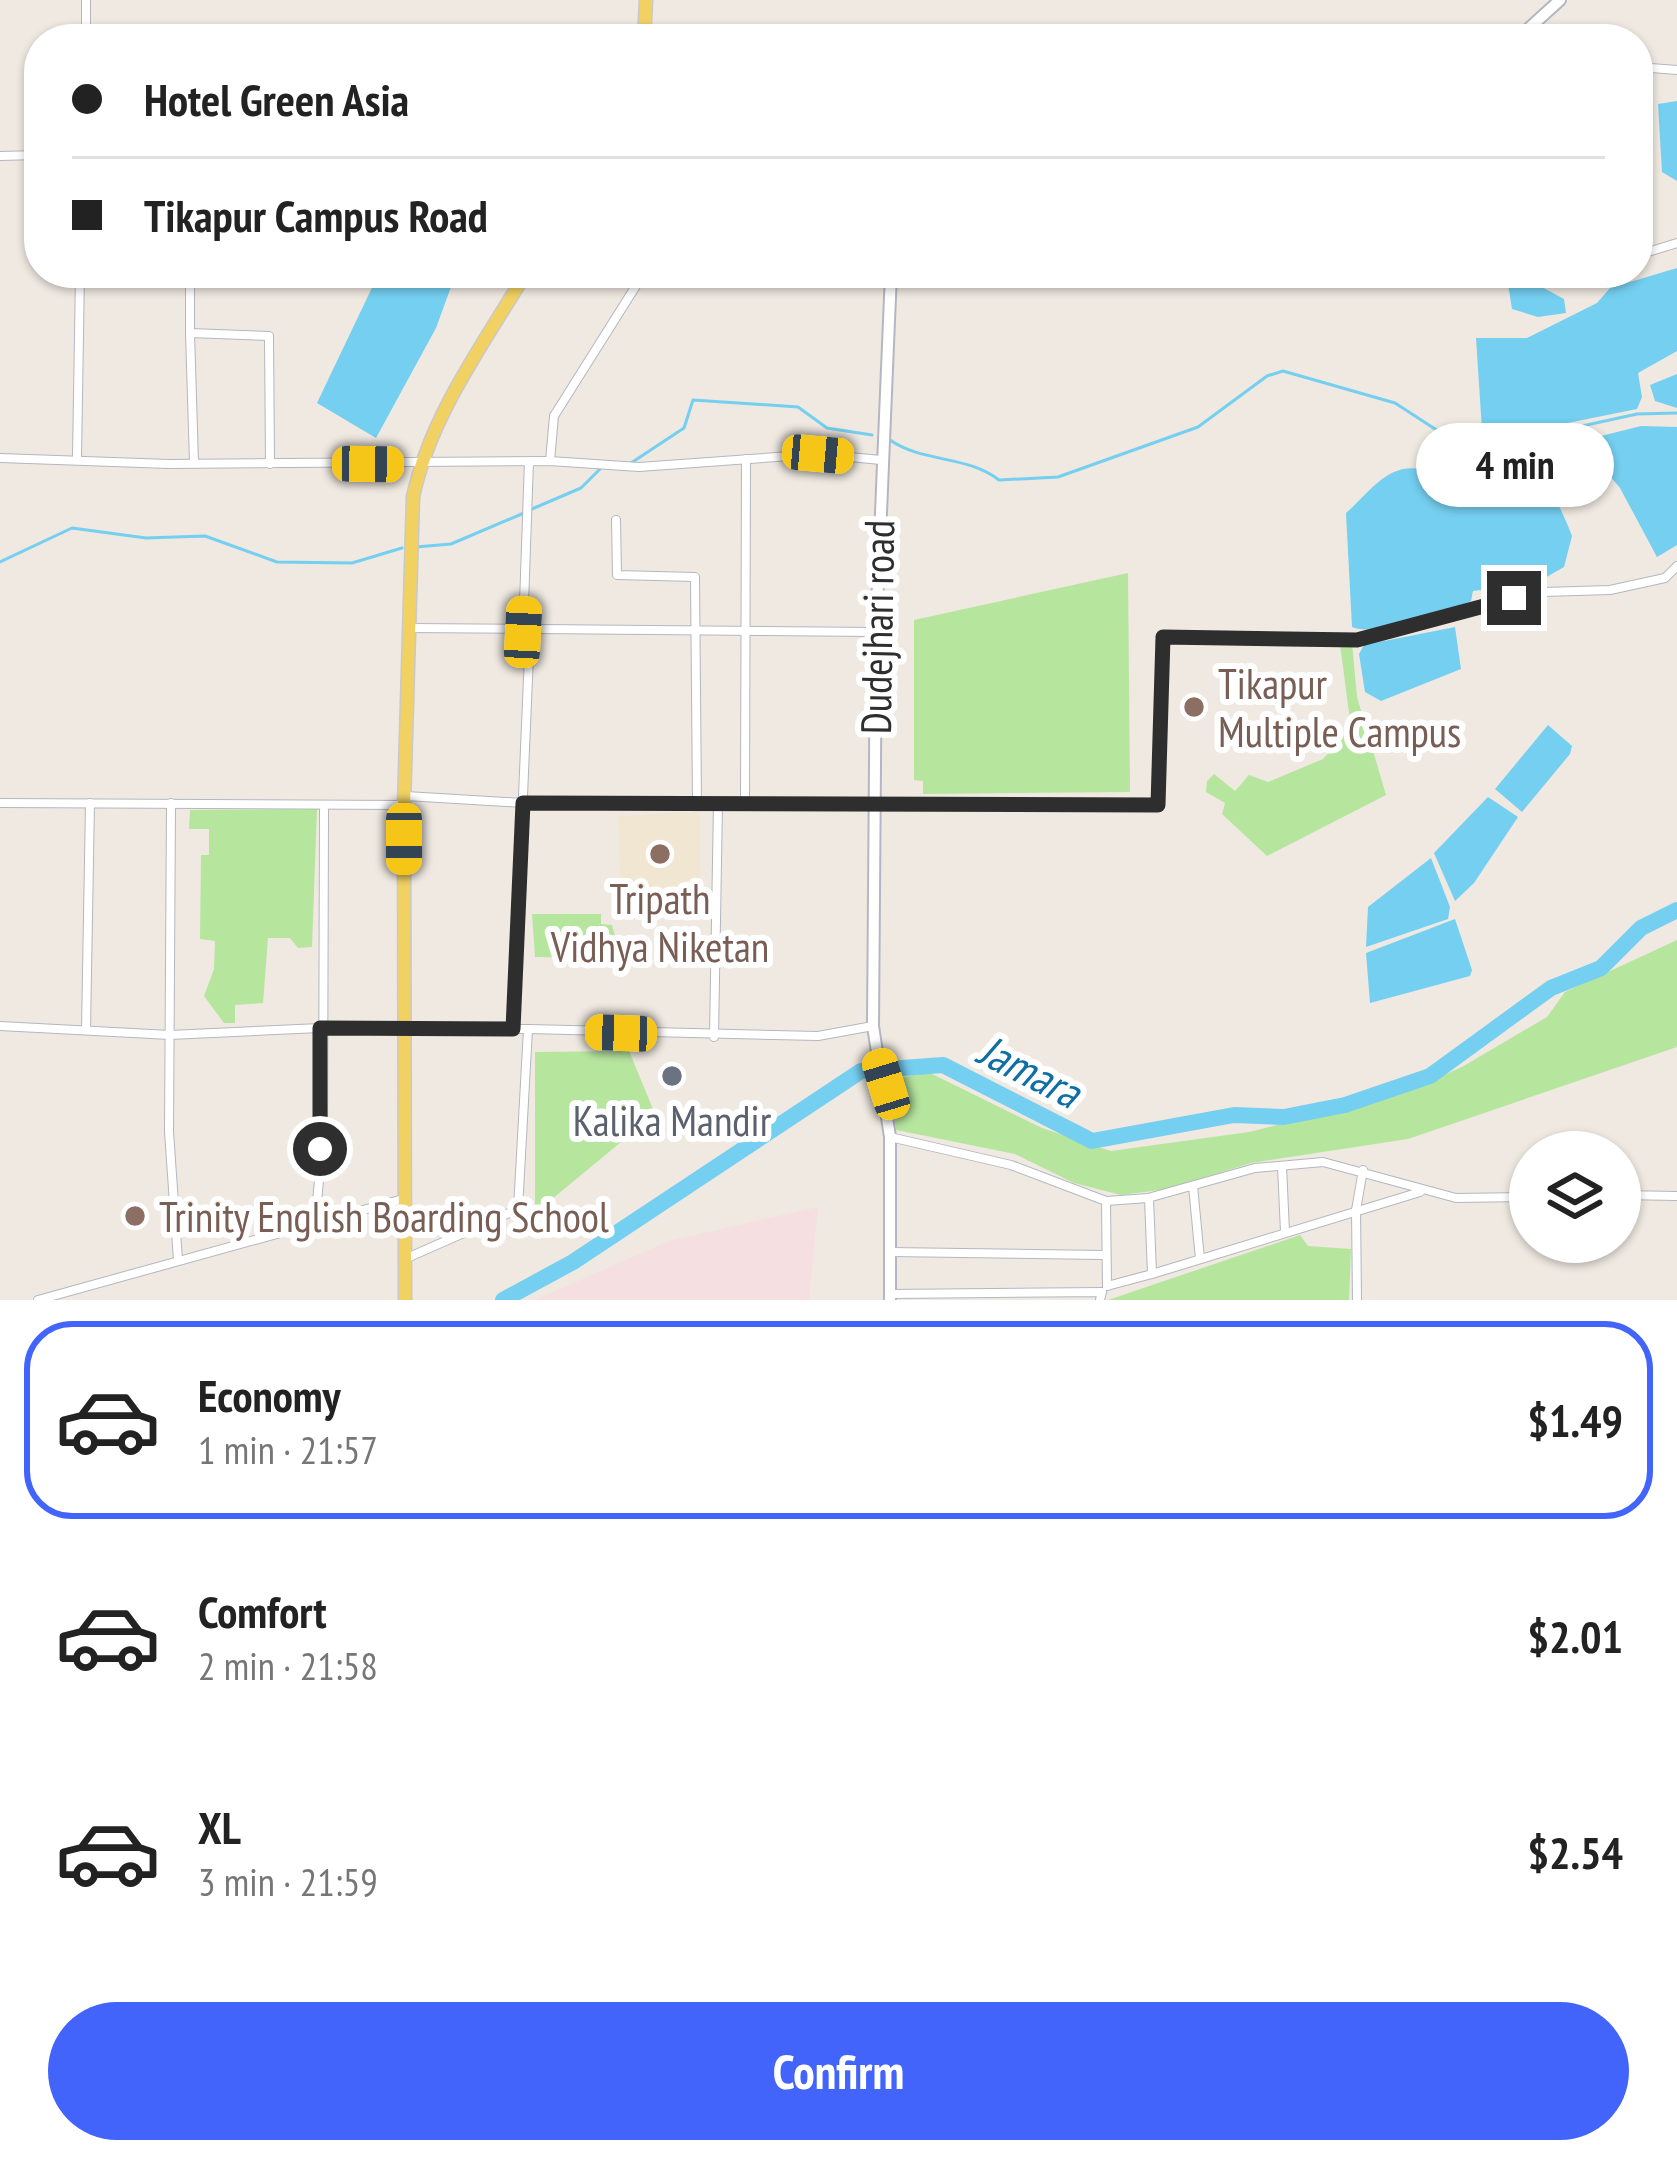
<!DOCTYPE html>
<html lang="en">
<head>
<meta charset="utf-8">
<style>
	:root { --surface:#fff; --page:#f6f6f6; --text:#222; --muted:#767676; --line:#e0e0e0; --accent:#4264fb }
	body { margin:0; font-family:"PT Sans Narrow",sans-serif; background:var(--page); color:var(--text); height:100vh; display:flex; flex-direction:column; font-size:45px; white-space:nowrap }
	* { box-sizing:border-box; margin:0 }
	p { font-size:39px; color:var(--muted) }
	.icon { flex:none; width:66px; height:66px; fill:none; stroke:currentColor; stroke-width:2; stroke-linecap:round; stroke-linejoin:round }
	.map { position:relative; height:1300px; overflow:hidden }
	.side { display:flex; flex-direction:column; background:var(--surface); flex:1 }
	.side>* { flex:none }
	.guide { position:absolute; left:24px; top:24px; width:1629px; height:264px; border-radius:48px; box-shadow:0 3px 9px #0004; display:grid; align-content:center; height:264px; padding:0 48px; background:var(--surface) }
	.tools { position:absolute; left:1509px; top:1131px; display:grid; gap:24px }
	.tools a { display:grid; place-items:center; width:132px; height:132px; border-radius:50%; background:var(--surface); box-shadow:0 3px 9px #0004; font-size:60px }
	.end { position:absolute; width:54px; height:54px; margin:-27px; border:15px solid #2e2e2e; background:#fff; box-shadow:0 0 0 6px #fff }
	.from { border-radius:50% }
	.bubble { position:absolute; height:84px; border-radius:42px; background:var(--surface); box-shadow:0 3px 9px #0004; font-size:39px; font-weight:600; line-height:84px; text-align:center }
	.car { position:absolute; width:36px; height:72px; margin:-36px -18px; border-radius:15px; box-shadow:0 0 9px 3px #0007; background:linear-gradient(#f5c518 24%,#345 0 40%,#f5c518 0 76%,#345 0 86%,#f5c518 0) }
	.guide b { display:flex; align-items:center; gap:42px; height:114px; font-size:45px }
	.guide b+b { border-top:3px solid var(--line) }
	.guide i { width:30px; height:30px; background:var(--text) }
	ul { padding:21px 0 0; list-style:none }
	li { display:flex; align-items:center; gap:36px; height:198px; margin:0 24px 18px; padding:0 24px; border:6px solid transparent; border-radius:48px }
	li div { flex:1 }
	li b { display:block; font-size:45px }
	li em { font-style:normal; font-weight:600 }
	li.current { border-color:var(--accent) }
	li>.icon { width:108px; height:108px; stroke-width:1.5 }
	.button { display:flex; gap:24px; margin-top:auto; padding:24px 48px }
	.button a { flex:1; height:138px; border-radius:72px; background:var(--accent); color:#fff; font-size:48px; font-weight:600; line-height:138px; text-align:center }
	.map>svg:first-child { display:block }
	.education { fill:#f0e6d1 }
	.medical { fill:#f5dfe0 }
	.green { fill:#b6e59e }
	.water { fill:#75cff0 }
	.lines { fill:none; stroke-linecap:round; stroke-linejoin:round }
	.stream { stroke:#75cff0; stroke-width:3 }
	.river { stroke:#75cff0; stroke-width:16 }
	.minor-casing { stroke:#b4b7c1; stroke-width:10 }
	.tertiary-casing { stroke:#b4b7c1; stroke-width:14 }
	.primary-casing { stroke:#c9c9c9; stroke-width:15 }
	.minor { stroke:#fff; stroke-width:8 }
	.tertiary { stroke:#fff; stroke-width:10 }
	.primary { stroke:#f2d163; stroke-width:12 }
	.route { stroke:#2e2e2e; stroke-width:15 }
	.education-dot { fill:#8d6e63; stroke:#fff; stroke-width:4.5 }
	.worship-dot { fill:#6b7280; stroke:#fff; stroke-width:4.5 }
	.labels { text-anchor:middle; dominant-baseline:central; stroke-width:12; stroke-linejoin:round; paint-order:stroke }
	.street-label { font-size:42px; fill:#2e2e2e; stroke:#fff }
	.education-label { font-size:42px; fill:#785e54; stroke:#fff; text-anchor:start }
	.worship-label { font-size:42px; fill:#5b616d; stroke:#fff }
	.water-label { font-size:45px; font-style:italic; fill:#0d6fa3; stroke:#fff }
</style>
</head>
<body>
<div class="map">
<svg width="1677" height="1300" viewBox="0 0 1677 1300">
	<rect width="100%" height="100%" fill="#efe9e1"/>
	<path class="education" d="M700 812V895L621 892 618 816Z"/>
	<path class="medical" d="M818 1207 809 1300H535L669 1241Z"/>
	<g class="green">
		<path d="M1128 573 1130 792 923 794V781L914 780V620Z"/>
		<path d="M1352 643 1357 697 1386 795 1267 856 1222 814 1225 803 1206 792 1207 781 1214 774 1235 791 1249 775 1268 782 1323 759 1351 728 1340 644Z"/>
		<path d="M317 809 312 947 298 948 290 938H268L263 1003 235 1005V1023H224L204 996 214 969 215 941 200 939 201 855H209V829H189L190 810Z"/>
		<path d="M532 914H601V924L612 925 621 958 535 957Z"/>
		<path d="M1677 940V1047L1408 1139 1251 1163 1167 1189 1121 1195 1074 1183 1015 1154 896 1130 889 1082 926 1071 1042 1128 1111 1151 1249 1132 1398 1095 1462 1067 1547 1017 1565 992Z"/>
		<path d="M629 1051 655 1114 535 1213V1052Z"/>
		<path d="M1300 1235 1308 1246 1351 1249 1349 1300H1108Z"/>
	</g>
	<g class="water">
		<path d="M1677 101V181L1662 172 1658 104Z"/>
		<path d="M1677 268V351L1638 373 1642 397 1637 409 1538 429 1482 430 1476 338H1527L1597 303 1610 288Z"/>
		<path d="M379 273H456L436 328 376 438 317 403Z"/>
		<path d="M1523 277 1564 299 1566 313 1538 317 1512 309 1508 284Z"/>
		<path d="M1677 374V408L1655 401 1650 385Z"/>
		<path d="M1641 426 1677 427V545L1657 557 1620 488 1590 452 1593 438Z"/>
		<path d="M1552 438 1560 446C1543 489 1557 496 1572 536L1564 567 1536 583 1473 591 1471 601C1444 615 1378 637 1352 627L1346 513C1371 492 1392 454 1434 474Z"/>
		<path d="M1455 627 1461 669 1381 701 1365 692 1359 654 1364 645Z"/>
		<path d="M1548 725 1572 746 1570 754 1522 812 1495 789Z"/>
		<path d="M1488 797 1518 817 1474 883 1455 901 1434 853Z"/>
		<path d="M1431 858 1450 907 1448 919 1366 947 1368 907Z"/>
		<path d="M1455 919 1472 970 1470 976 1370 1003 1366 953Z"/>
	</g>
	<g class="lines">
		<g class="stream">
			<path d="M890 440C923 463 967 455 999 480L1058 477 1198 427 1267 376 1283 371 1395 403 1452 440 1497 434 1523 439 1637 414 1677 413"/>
			<path d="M631 463 684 428 693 400 798 407 827 428 872 435"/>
			<path d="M532 509 581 488 600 469"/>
			<path d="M416 547 451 544 524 513"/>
			<path d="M0 562 72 528 146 538 205 536 277 562 352 563 402 548"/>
		</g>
		<path class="river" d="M503 1300 573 1262 861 1071 943 1065 1092 1141 1234 1115 1284 1117 1345 1105 1430 1076 1551 988 1601 968 1641 928 1677 910"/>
		<g class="minor-casing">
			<g id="minor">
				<path d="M86 0V39"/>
				<path d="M1638 67 1677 70"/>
				<path d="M0 156 39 155"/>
				<path d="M1638 255 1677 243"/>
				<path d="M190 273V333L269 336 270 464"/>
				<path d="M190 333 194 463"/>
				<path d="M77 457 80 273"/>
				<path d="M0 458 169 464 550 461 639 467 818 454 881 460"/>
				<path d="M550 461 554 416 644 273"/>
				<path d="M616 520 617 575 695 577 697 804"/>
				<path d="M409 628 876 632"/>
				<path d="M523 632 529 461"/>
				<path d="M406 796 523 803 1158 805 1163 637 1357 639 1543 592 1610 590 1665 578 1677 566"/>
				<path d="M0 803 404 805"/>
				<path d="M171 803 169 1132 178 1260"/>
				<path d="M745 803 746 459"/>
				<path d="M0 1026 170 1035 320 1028 528 1029 518 1209 407 1258"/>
				<path d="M513 1029 530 632"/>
				<path d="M528 1029 818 1036 873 1026"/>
				<path d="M86 1030 90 803"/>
				<path d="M714 1037 718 803"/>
				<path d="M890 1137 1011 1165 1106 1201 1148 1198 1255 1168 1323 1162 1456 1198 1530 1197"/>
				<path d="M1282 1166 1285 1232"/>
				<path d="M1193 1186 1200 1259"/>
				<path d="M1620 1195 1677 1196"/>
				<path d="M1106 1201 1107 1286"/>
				<path d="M315 1225 323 1135 324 810"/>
				<path d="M890 1252 1104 1255"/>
				<path d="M1152 1274 1420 1192"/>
				<path d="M1107 1286 1152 1274 1149 1198"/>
				<path d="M890 1294 1102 1292 1100 1300"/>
				<path d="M38 1300 403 1199"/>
				<path d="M1357 1300 1356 1210 1363 1170"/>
			</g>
		</g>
		<g class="tertiary-casing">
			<g id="tertiary">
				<path d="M1517 39 1560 0"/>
				<path d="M890 1300V1137L873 1026 876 632 891 273"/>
			</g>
		</g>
		<g class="primary-casing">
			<g id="primary">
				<path d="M644 39 646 0"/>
				<path d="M405 1300 404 805 413 497C430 416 484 343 526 273"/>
			</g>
		</g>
		<use href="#minor" class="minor"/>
		<use href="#tertiary" class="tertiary"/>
		<use href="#primary" class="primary"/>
	</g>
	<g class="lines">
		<path class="route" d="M320 1149V1028L513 1029 523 803 1158 805 1163 637 1357 640 1514 598"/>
	</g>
	<g class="education-dot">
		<circle cx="1194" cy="707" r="12"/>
		<circle cx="660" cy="854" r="12"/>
		<circle cx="135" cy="1216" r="12"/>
	</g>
	<circle class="worship-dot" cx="672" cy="1076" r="12"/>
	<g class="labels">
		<g class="street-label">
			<text transform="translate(877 627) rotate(-89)">Dudejhari road</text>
		</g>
		<g class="education-label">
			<text x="1218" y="683">Tikapur<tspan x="1218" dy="48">Multiple Campus</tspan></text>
			<text x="660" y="898" text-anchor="middle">Tripath<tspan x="660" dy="48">Vidhya Niketan</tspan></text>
			<text x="159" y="1216">Trinity English Boarding School</text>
		</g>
		<g class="worship-label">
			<text x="672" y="1120">Kalika Mandir</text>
		</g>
		<g class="water-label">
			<text transform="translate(1030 1070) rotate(27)">Jamara</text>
		</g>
	</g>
</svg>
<div class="tools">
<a><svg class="icon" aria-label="layers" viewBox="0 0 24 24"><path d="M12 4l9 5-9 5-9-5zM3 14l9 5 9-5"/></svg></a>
</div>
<i class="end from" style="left:320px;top:1149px"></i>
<i class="end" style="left:1514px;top:598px"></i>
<div class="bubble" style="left:1416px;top:423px;width:198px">4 min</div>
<i class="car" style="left:818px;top:454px;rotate:95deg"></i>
<i class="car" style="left:368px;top:464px;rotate:91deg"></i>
<i class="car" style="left:523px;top:632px;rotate:3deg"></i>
<i class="car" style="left:404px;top:839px;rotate:180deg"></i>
<i class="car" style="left:621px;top:1033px;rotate:272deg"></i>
<i class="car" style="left:886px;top:1084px;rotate:343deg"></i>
<div class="guide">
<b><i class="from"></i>Hotel Green Asia</b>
<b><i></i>Tikapur Campus Road</b>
</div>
</div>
<section class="side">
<ul>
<li class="current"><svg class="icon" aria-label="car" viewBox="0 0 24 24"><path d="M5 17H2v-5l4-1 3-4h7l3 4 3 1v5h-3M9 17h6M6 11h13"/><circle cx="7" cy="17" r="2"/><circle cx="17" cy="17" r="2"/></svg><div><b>Economy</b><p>1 min · 21:57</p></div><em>$1.49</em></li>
<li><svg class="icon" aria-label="car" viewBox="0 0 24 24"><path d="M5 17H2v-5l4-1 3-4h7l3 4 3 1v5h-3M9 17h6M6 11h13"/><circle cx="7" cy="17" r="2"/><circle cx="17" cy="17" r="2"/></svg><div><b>Comfort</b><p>2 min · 21:58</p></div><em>$2.01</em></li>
<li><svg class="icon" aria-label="car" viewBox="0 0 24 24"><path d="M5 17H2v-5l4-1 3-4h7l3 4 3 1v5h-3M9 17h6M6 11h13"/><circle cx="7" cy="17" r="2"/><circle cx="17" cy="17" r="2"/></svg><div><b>XL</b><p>3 min · 21:59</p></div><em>$2.54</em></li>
</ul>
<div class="button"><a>Confirm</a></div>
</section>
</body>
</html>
